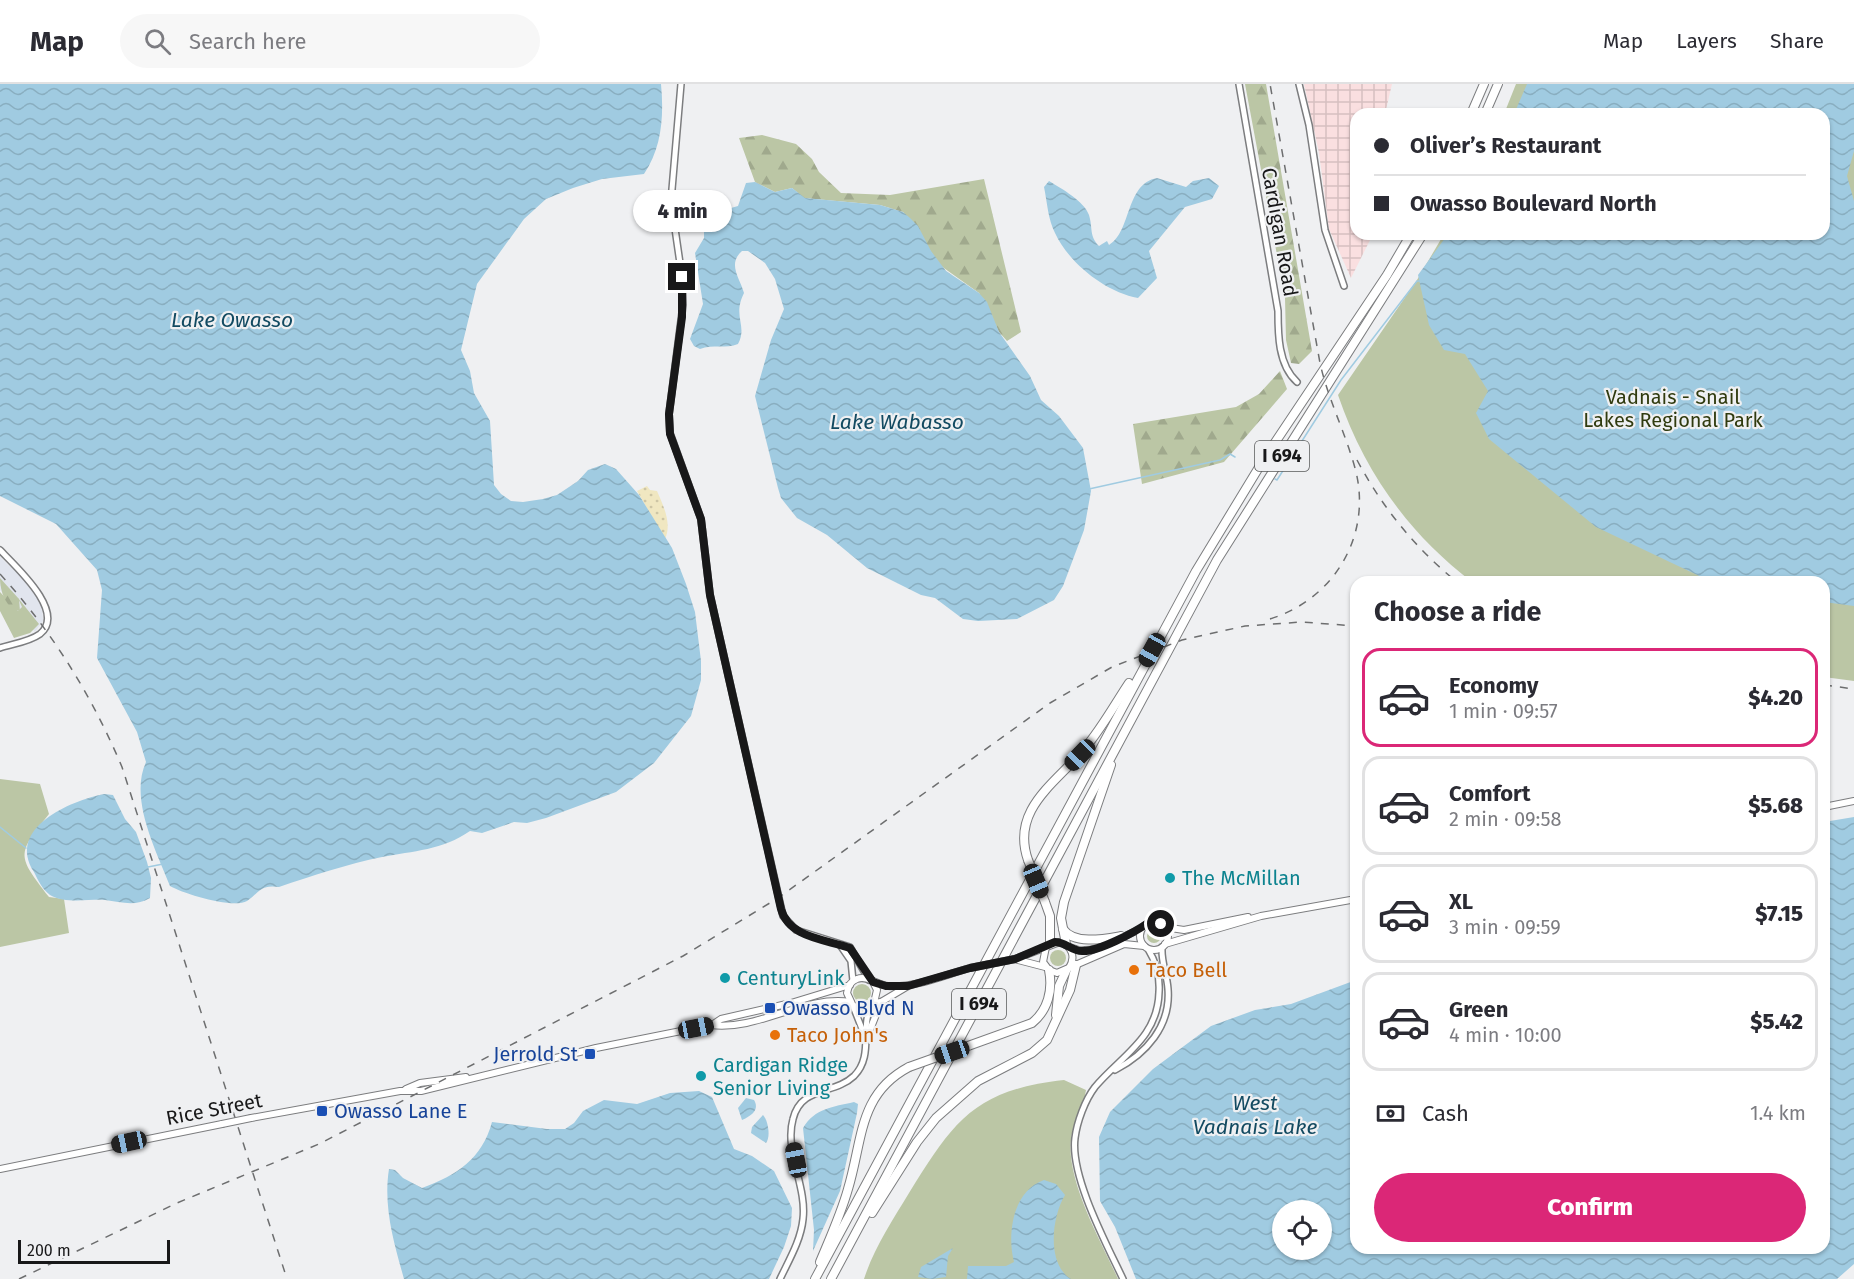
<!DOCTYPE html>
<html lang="en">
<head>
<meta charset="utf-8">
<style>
	:root { --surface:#fff; --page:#f7f7f7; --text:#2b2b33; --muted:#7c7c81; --line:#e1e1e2; --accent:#db2777 }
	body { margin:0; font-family:"Fira Sans",sans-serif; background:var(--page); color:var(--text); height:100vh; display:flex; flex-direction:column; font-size:22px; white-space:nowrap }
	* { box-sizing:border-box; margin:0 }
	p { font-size:20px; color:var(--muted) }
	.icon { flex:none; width:33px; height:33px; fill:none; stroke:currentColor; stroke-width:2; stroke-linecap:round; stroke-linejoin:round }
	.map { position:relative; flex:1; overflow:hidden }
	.panel { position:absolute; left:1350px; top:492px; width:480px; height:678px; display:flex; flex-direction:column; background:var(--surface); border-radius:18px; box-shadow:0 2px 4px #0004 }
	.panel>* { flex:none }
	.hud { position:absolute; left:1350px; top:24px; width:480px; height:132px; border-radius:18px; box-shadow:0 2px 4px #0004; display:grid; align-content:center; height:132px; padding:0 24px; background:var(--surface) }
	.fabs { position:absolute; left:1272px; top:1116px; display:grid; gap:12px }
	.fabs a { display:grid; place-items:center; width:60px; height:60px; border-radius:50%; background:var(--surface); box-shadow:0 2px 4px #0004; font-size:30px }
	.scale { position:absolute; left:18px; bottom:15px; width:152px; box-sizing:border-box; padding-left:6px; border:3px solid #181819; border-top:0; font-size:16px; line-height:21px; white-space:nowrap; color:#181819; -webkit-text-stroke:4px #eff0f2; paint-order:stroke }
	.end { position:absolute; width:27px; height:27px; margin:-14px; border:8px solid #181819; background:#fff; box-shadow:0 0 0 3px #fff }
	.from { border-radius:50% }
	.bubble { position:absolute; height:42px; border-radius:21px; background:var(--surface); box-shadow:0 2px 4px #0004; font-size:20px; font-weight:800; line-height:42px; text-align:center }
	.car { position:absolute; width:18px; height:36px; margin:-18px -9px; border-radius:8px; box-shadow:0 0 4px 2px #0007; background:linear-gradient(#222 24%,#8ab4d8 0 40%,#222 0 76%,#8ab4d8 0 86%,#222 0) }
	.hud b { display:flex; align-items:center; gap:21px; height:57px; font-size:22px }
	.hud b+b { border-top:2px solid var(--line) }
	.hud i { width:15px; height:15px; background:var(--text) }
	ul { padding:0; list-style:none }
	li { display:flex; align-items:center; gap:18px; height:99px; margin:0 12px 9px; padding:0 12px; border:3px solid var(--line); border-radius:18px }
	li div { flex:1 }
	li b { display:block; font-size:22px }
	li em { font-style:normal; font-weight:800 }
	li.active { border-color:var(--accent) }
	li>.icon { width:54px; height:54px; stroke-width:1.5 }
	h2 { padding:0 24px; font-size:27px; line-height:72px }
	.pay { display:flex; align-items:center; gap:15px; height:66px; padding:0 24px; font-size:22px }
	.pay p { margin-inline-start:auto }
	.cta { display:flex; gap:12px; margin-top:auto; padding:12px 24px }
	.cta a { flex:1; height:69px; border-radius:36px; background:var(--accent); color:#fff; font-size:24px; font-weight:800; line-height:69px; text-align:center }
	header { display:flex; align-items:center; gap:36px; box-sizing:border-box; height:84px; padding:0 30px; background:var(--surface); border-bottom:2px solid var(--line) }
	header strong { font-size:28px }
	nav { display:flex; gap:33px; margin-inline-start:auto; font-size:21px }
	.search { width:420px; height:54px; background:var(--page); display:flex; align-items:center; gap:15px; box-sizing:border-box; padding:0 21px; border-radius:33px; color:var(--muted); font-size:22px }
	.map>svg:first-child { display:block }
	.industrial { fill:url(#industrial-grid) }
	.built { fill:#e1e5ee }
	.green { fill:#bbc6a5 }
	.forest { fill:url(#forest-firs) }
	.sand { fill:url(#sand-dots) }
	.water { fill:url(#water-waves); fill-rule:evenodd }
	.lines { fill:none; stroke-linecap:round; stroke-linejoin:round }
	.stream { stroke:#a0cbe1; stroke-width:1.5 }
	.tertiary-casing { stroke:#7c7d7f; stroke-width:8 }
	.secondary-casing { stroke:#7c7d7f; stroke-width:8 }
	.motorway-casing { stroke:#7c7d7f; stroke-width:10 }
	.tertiary { stroke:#fff; stroke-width:5 }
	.secondary { stroke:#fff; stroke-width:6 }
	.motorway { stroke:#fff; stroke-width:8 }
	.rail { stroke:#6d6e6f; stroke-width:1.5; stroke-dasharray:8 8; stroke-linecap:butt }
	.secondary-bridge-casing { stroke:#7c7d7f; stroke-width:8; stroke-linecap:butt }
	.motorway-bridge-casing { stroke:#7c7d7f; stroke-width:10; stroke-linecap:butt }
	.secondary-bridge { stroke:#fff; stroke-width:6 }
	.motorway-bridge { stroke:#fff; stroke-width:8 }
	.route { stroke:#181819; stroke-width:8 }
	.culture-dot { fill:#0f9aa8; stroke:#eff0f2; stroke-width:2 }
	.food-dot { fill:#e8710a; stroke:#eff0f2; stroke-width:2 }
	.transit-dot { fill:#1a4fb4; stroke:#eff0f2; stroke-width:2 }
	.labels { text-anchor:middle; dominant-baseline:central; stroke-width:4.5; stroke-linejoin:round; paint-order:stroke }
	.shield { fill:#eff0f2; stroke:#58595a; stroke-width:1.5 }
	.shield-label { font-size:18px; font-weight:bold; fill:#181819 }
	.street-label { font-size:20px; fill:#181819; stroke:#eff0f2 }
	.park-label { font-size:20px; fill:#303b0f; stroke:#eff0f2 }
	.culture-label { font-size:20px; fill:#0d838f; stroke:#eff0f2; text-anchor:start }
	.food-label { font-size:20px; fill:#c56008; stroke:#eff0f2; text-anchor:start }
	.transit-label { font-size:20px; fill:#164399; stroke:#eff0f2; text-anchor:start }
	.water-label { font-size:21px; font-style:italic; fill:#124a61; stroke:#eff0f2 }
</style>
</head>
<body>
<header>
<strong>Map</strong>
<div class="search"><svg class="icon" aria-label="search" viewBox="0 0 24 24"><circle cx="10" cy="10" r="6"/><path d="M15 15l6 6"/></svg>Search here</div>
<nav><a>Map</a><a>Layers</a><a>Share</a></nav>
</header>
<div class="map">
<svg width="1854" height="1195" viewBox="0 0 1854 1195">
	<defs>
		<pattern id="industrial-grid" width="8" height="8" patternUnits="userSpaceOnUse" patternTransform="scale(1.5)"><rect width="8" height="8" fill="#fadfe0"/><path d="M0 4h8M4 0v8" fill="none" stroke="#d6bfc0"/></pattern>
		<pattern id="forest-firs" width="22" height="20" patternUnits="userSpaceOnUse" patternTransform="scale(1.5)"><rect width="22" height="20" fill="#bbc6a5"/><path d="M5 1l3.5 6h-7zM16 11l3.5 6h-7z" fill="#a0a98d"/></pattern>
		<pattern id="sand-dots" width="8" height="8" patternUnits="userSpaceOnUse" patternTransform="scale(1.5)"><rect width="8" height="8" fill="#f0e7c1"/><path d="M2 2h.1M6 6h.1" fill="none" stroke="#cdc5a5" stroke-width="1.8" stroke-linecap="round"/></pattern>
		<pattern id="water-waves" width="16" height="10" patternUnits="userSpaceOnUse" patternTransform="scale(1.5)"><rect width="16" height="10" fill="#a0cbe1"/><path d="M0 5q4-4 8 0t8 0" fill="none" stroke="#89aec0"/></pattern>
	</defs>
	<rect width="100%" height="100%" fill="#eff0f2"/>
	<path class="industrial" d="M1304 0H1392L1385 30H1356V150H1373L1351 194 1329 145 1319 69Z"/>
	<path class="built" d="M0 473 22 494 42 521 43 537 35 548 0 506Z"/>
	<g class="green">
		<path d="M1516 0H1854V597L1824 593V498H1472C1408 449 1364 387 1338 311L1417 196 1444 150H1824V30H1504Z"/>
		<path d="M0 508 18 527 22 523 18 514 39 540 30 549 14 554 0 527Z"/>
		<path d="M0 695 40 700 49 730C16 771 17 771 49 813L64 815 69 849 0 863Z"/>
		<circle cx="1154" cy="852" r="7"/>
		<circle cx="1058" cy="874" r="8"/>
		<circle cx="862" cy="909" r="9"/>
		<path d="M1064 996 1086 1006C1084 1023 1073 1038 1071 1055 1066 1097 1101 1157 1118 1195H864C874 1164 892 1137 909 1109 954 1037 974 1006 1064 996Z"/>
	</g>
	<g class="forest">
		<path d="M1245 0H1266L1312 267 1299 280 1291 279 1286 256 1285 214Z"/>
		<path d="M762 51 796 60 812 75 819 88 841 109 890 111 984 95 1021 248 1007 257 999 248 979 209 941 182 903 128 880 121 804 114 792 104 775 108 755 98 739 54Z"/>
		<path d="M1280 287 1287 305 1224 378 1142 400 1133 340 1236 323 1259 310Z"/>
		<path d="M0 494 19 515 20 527C5 525 0 506 0 494Z"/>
	</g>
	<path class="sand" d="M647 402 650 406 657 407C664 423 672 440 665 455L637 407Z"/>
	<g class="water">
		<path d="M0 0H661C664 31 662 64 644 90L602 95 573 104 546 115 524 135 477 200 461 266 470 287 474 309 490 337 494 401 501 410 511 417 523 418 543 415 557 411 578 397 588 386 605 380 616 385 639 411 672 464 686 500 695 528 701 577V596L691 632 654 679 616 708 546 734 527 739 514 738 482 749 470 747C443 766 413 767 382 773 348 780 311 792 279 803 260 800 259 809 247 817 233 825 184 810 170 802 156 766 129 715 146 678L137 648 97 574 102 506 97 486 56 440 0 412Z"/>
		<path d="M1527 0H1854V67L1847 92 1854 117V522L1824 518V498H1712L1596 443 1489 355 1476 329 1488 307 1465 270 1444 266 1429 241 1418 191 1448 150H1824V30H1514Z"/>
		<path d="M1157 94 1186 103 1193 97 1209 94 1219 102 1212 115 1185 123 1149 167 1157 194 1138 214C1105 208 1069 179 1055 149 1048 136 1047 117 1044 103L1049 97C1062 105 1084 117 1089 131 1093 144 1089 152 1099 162L1107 157 1109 161C1132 147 1125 100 1157 94Z"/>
		<path d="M755 98 775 108 792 104 805 114 880 121 903 128 910 134 918 142 931 167 946 187 979 209 987 218 999 248 1030 292 1041 316 1059 332 1083 364 1091 407 1084 446 1063 502 1054 516 1017 535 978 537 963 535 935 514 921 511 867 484 827 451 797 434 781 414 778 404 755 312 771 256 784 225 775 195 765 179 748 167H742C727 180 740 194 744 209 732 233 748 241 738 260 726 265 713 260 700 265L694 262 690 255 703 220 695 169 704 154V147L696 131C705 120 713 116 727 118L731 124 738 122 746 99Z"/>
		<path d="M104 710 113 711 125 735 136 748 147 778 151 794 150 814C135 823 121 818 105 816 88 815 65 820 50 811 42 805 38 796 34 788 6 744 70 717 104 710Z"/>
		<path d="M1854 733V1180L1837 1195H1136L1115 1143 1100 1117 1099 1053 1110 1028 1153 985 1211 942 1255 926 1291 920 1356 896V1164H1824V738ZM1282 1126H1322V1166H1282Z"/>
		<path d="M699 1007 712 1013 734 1065 752 1072 774 1087 792 1124 791 1142 784 1163 769 1195H404C394 1159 383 1123 389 1085L395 1086 403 1094 422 1104C457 1091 482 1075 492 1038L547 1045H565L574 1039 583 1027 604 1016 637 1020 670 1009Z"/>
		<path d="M746 1014 754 1016C760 1026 751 1032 742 1036L738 1024Z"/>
		<path d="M854 1018 858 1020 857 1029 840 1107 813 1167 814 1146 803 1044C815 1024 833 1023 854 1018Z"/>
		<path d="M763 1031C768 1036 771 1053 766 1059L751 1049 752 1043Z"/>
		<path d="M1044 1096 1056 1100 1065 1111C1052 1132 1046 1180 1071 1195H967L968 1182H1006L1014 1178C1007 1151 1012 1107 1044 1096Z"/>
		<path d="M953 1164 948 1172 946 1193 932 1195 918 1193 921 1183Z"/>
	</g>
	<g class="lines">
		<g class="stream">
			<path d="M1275 395 1277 396 1341 296 1417 197H1421"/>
			<path d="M1089 405 1220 376 1230 370 1235 373"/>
			<path d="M0 743 26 764"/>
			<path d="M148 783 163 780"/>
		</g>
		<g class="tertiary-casing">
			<g id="tertiary">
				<path d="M681 0 671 117 682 193 683 221 669 330 670 349 701 435 710 511 783 832 796 846 850 863 869 896"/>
				<path d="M1239 0 1278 227C1278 250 1278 281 1297 298"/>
				<path d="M1299 0 1309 41 1325 146 1344 202"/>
				<path d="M0 466C15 482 67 528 40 550 29 558 12 560 0 564"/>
				<path d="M840 861 851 877 853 897"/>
				<path d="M853 922 866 955"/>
				<path d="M1115 986C1146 970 1171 942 1168 905 1167 890 1161 878 1162 863"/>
				<path d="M780 1195C789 1176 801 1156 803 1135 807 1102 784 1067 793 1035 801 1002 834 1011 854 992 874 972 860 944 871 922"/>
				<path d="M1123 1195C1106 1159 1070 1092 1075 1054 1077 1038 1085 1016 1095 1003 1121 972 1158 954 1159 908 1160 893 1156 878 1148 865"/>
			</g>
		</g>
		<g class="secondary-casing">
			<g id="secondary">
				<path d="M1824 723 1854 717"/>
				<circle cx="1154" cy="852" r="14"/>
				<path d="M1164 843 1184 846 1248 833"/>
				<path d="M1165 860 1261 832 1356 815"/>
				<path d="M1046 863 1043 878 1049 886 1057 889 1124 860 1144 862"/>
				<path d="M1070 863C1093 874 1119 853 1141 845"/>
				<path d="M1015 875 1060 858C1072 862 1076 873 1069 884"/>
				<path d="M1018 876 1045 883"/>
				<path d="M873 898 877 906 874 919 866 924 853 922 847 909C848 903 850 897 857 895 867 891 878 901 888 902 916 904 944 891 970 884"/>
				<path d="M874 919 881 918 908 902"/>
				<path d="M712 941 721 935 791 919 850 901"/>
				<path d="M868 951 881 918"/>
				<path d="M406 1005 420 999 466 993"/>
				<path d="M251 1034 400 1007H421L596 964 711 941C759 947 804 911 850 918"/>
				<path d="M0 1085 222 1040"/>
			</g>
		</g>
		<g class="motorway-casing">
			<g id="motorway">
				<path d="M1471 30 1484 0"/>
				<path d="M1485 30 1498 0"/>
				<path d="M1028 776C1010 724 1058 698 1085 664 1102 644 1115 620 1129 599"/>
				<path d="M1045 818 1050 832V860"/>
				<path d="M1063 845C1074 861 1104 855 1121 852"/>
				<path d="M1066 860 1061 834 1064 818 1111 681"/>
				<path d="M1056 931 1059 902 1066 887"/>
				<path d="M968 962 1032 939C1048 926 1053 906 1049 886"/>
				<path d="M872 1129 917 1058 936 1034 978 997 1032 969 1047 956 1070 906 1076 881"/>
				<path d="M820 1178C830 1154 841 1130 848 1105 863 1056 858 1010 909 983"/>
				<path d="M815 1195 1196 487 1264 375 1387 191 1411 150"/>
				<path d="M831 1195 1217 476 1423 150"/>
			</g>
		</g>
		<use href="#tertiary" class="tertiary"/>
		<use href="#secondary" class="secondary"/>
		<use href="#motorway" class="motorway"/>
		<g class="rail">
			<path d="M1357 376C1382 423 1415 464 1457 498"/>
			<path d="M0 490C52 547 92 612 122 683L287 1195"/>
			<path d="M1270 535C1335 515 1373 450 1355 384 1345 348 1328 315 1320 279L1270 0"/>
			<path d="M1824 601 1854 605"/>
			<path d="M19 1195 177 1119 319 1060 683 872 778 814 1050 619 1112 583 1182 556 1245 542 1302 538 1356 542"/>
		</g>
		<g class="secondary-bridge-casing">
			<g id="secondary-bridge">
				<path d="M970 884 1015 875"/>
				<path d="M222 1040 251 1034"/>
			</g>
		</g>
		<g class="motorway-bridge-casing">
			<g id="motorway-bridge">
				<path d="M1028 776 1045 818"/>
				<path d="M909 983 968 962"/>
			</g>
		</g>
		<use href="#secondary-bridge" class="secondary-bridge"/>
		<use href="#motorway-bridge" class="motorway-bridge"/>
	</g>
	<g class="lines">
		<path class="route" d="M682 193V233L669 330 670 350 701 435 710 511 781 825C789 854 825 855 850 864L873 898 886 902H908L970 884 1015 875 1055 858C1065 858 1072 867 1082 867 1098 868 1135 848 1148 839L1161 840"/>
	</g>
	<g class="culture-dot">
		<circle cx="1170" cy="794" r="6"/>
		<circle cx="725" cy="894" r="6"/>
		<circle cx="701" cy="992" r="6"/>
	</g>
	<g class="food-dot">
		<circle cx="1134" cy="886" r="6"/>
		<circle cx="775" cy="951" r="6"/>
	</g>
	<g class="transit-dot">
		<rect x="764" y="918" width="12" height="12" rx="3"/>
		<rect x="584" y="964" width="12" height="12" rx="3"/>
		<rect x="316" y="1021" width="12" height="12" rx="3"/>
	</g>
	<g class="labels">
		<g class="shield">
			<rect x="1255" y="357" width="54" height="30" rx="4.5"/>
			<rect x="952" y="905" width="54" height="30" rx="4.5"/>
		</g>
		<g class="shield-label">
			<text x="1282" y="372">I 694</text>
			<text x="979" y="920">I 694</text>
		</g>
		<g class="street-label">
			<text transform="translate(1280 148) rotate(80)">Cardigan Road</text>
			<text transform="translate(214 1025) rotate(-11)">Rice Street</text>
		</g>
		<g class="park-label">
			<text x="1673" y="313">Vadnais - Snail<tspan x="1673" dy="23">Lakes Regional Park</tspan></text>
		</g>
		<g class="culture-label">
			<text x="1182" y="794">The McMillan</text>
			<text x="737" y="894">CenturyLink</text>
			<text x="713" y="981">Cardigan Ridge<tspan x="713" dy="23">Senior Living</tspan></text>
		</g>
		<g class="food-label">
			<text x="1146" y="886">Taco Bell</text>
			<text x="787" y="951">Taco John's</text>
		</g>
		<g class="transit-label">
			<text x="782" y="924">Owasso Blvd N</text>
			<text x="578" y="970" text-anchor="end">Jerrold St</text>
			<text x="334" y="1027">Owasso Lane E</text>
		</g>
		<g class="water-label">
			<text x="232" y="236">Lake Owasso</text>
			<text x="897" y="338">Lake Wabasso</text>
			<text x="1255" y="1019">West<tspan x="1255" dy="24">Vadnais Lake</tspan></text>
		</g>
	</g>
</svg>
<div class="fabs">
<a><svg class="icon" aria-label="locate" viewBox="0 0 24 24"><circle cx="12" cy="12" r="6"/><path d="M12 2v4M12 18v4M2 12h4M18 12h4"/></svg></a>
</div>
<div class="scale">200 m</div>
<i class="end from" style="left:1161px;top:840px"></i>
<i class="end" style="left:682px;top:193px"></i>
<div class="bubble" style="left:633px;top:106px;width:99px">4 min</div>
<i class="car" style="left:1152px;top:566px;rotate:209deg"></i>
<i class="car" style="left:1080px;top:671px;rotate:224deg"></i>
<i class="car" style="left:1036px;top:797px;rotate:157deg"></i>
<i class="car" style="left:696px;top:944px;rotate:79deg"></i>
<i class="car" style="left:952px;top:968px;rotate:251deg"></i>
<i class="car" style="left:129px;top:1058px;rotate:258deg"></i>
<i class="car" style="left:796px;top:1076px;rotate:349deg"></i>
<div class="hud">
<b><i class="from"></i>Oliver’s Restaurant</b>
<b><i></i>Owasso Boulevard North</b>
</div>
<section class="panel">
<h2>Choose a ride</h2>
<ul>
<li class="active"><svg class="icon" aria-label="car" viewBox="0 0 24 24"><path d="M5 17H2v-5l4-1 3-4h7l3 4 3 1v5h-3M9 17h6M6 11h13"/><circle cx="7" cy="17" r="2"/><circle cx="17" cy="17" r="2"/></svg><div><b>Economy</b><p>1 min · 09:57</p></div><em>$4.20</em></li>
<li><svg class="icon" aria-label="car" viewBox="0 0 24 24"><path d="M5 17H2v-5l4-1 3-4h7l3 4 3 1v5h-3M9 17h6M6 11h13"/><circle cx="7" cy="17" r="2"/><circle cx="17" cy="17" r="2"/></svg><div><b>Comfort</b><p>2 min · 09:58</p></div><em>$5.68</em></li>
<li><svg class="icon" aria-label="car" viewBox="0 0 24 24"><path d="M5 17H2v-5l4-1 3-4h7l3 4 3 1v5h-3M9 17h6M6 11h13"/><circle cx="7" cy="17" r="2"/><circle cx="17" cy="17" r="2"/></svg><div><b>XL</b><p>3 min · 09:59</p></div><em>$7.15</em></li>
<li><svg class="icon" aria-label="car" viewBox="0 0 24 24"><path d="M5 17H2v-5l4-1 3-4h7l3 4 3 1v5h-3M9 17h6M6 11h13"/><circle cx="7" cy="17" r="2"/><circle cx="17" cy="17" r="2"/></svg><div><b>Green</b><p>4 min · 10:00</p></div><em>$5.42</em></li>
</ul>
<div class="pay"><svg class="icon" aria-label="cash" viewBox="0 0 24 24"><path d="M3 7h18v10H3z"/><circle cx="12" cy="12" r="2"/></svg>Cash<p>1.4 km</p></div>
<div class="cta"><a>Confirm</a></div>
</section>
</div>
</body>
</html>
